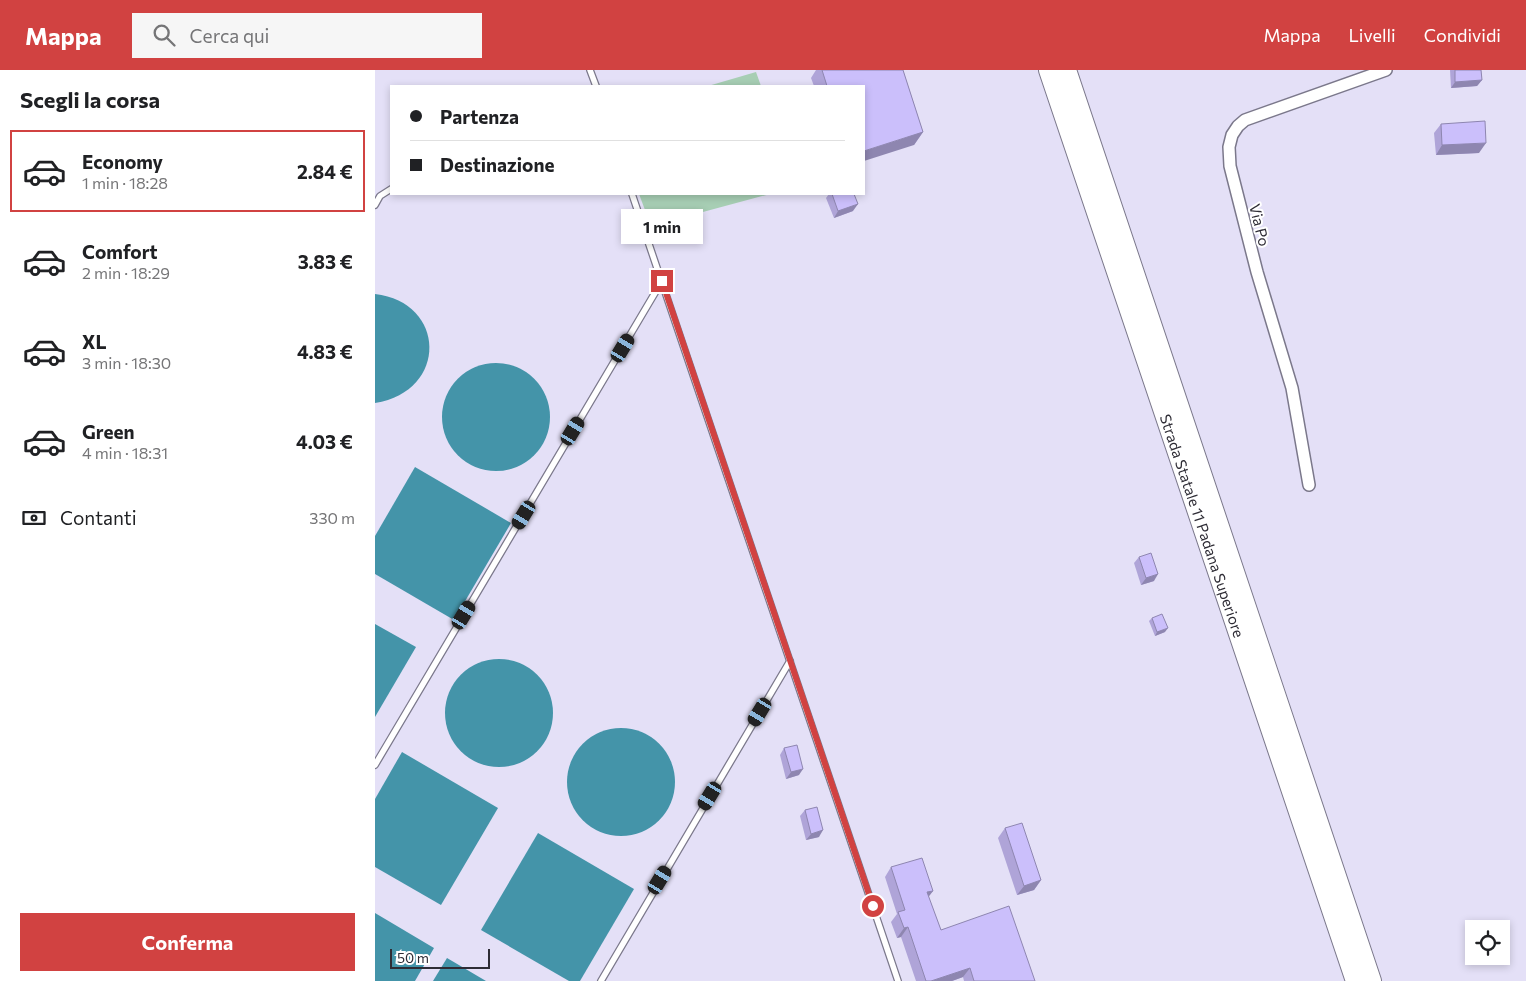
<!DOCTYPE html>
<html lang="it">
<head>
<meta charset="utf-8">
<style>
	:root { --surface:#fff; --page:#f6f6f6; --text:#202124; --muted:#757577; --line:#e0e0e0; --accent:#d14241 }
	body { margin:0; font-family:Commissioner,sans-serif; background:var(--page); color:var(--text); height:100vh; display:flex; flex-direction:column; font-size:19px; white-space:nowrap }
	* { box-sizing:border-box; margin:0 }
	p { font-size:16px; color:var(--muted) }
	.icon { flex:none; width:28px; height:28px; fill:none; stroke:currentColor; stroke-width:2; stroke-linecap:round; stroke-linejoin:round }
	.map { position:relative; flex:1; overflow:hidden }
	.panel { display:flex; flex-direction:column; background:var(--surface); width:375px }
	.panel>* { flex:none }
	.hud { position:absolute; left:15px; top:15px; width:475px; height:110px; border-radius:0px; box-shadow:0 2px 8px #0003; display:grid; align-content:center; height:110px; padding:0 20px; background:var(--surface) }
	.fabs { position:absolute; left:1090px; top:850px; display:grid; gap:10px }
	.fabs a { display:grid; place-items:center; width:45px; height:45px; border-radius:0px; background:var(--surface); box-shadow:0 2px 8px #0003; font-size:25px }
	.scale { position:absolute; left:15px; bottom:12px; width:100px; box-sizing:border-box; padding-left:5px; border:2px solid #2e2c35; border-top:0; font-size:14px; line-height:18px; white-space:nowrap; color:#2e2c35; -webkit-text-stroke:4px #fff; paint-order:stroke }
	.end { position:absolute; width:22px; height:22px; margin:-11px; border:6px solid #d14241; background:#fff; box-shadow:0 0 0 2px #fff }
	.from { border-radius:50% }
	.bubble { position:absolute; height:35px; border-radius:0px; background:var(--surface); box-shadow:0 2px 8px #0003; font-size:16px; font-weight:700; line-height:35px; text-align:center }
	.car { position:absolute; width:15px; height:30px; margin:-15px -8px; border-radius:6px; box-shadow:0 0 4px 1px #0007; background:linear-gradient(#222 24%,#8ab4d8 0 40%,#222 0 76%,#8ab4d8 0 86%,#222 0) }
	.hud b { display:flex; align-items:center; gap:18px; height:48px; font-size:19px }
	.hud b+b { border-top:1px solid var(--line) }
	.hud i { width:12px; height:12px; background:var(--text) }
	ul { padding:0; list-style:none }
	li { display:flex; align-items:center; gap:15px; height:82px; margin:0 10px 8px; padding:0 10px; border:2px solid transparent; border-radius:0px }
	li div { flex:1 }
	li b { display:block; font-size:19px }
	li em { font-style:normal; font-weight:700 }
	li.selected { border-color:var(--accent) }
	li>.icon { width:45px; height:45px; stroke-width:1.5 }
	h2 { padding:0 20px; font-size:22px; line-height:60px }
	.pay { display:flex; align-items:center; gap:12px; height:55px; padding:0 20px; font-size:19px }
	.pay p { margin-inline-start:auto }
	.cta { display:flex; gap:10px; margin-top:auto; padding:10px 20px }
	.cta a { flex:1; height:58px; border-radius:0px; background:var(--accent); color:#fff; font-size:20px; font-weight:700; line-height:58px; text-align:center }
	header { display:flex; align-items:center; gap:30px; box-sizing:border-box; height:70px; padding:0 25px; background:var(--accent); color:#fff }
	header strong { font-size:24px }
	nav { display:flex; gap:28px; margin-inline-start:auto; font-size:18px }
	.search { width:350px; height:45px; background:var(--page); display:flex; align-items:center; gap:12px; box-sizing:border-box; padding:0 18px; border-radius:0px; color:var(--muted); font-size:19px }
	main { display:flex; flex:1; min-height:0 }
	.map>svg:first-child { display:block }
	.green { fill:#a7ceb4 }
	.water { fill:#4494a9 }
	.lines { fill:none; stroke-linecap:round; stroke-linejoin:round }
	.lane-casing { stroke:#7b788b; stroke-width:8 }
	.street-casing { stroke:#7b788b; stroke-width:14 }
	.highway-casing { stroke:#7b788b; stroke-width:22 }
	.lane { stroke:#fff; stroke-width:5.5 }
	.street { stroke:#fff; stroke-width:11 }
	.highway { stroke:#fff; stroke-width:20 }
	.wall { fill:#afa4d8 }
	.shaded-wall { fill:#8e86b0 }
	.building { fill:#cbbffb; stroke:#8e86b0 }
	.route { stroke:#d14241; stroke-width:6 }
	.labels { text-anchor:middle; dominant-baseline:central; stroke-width:4; stroke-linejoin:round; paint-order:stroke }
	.street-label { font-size:15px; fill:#2e2c35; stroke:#fff }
</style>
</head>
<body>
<header>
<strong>Mappa</strong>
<div class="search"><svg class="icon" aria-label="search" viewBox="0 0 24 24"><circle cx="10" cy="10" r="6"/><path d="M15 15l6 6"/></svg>Cerca qui</div>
<nav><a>Mappa</a><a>Livelli</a><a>Condividi</a></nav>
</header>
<main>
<section class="panel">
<h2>Scegli la corsa</h2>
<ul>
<li class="selected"><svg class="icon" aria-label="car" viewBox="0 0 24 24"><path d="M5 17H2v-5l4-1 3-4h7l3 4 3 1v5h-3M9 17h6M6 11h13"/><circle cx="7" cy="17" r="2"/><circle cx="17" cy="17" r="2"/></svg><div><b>Economy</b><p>1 min · 18:28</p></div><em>2.84 €</em></li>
<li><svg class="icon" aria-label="car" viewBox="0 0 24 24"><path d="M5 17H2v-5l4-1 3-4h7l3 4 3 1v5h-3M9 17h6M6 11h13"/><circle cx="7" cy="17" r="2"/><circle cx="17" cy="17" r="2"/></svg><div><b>Comfort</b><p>2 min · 18:29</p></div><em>3.83 €</em></li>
<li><svg class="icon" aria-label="car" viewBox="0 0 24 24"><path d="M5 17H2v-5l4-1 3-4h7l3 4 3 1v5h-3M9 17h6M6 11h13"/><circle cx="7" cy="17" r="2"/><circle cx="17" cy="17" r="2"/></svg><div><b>XL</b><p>3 min · 18:30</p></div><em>4.83 €</em></li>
<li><svg class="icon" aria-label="car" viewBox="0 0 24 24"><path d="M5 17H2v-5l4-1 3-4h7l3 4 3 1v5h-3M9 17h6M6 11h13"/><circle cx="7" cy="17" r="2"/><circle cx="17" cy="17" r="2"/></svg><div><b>Green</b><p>4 min · 18:31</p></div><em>4.03 €</em></li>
</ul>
<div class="pay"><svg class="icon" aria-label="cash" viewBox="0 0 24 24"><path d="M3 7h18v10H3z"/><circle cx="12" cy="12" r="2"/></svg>Contanti<p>330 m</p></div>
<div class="cta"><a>Conferma</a></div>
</section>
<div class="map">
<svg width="1151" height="911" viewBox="0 0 1151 911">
	<rect width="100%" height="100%" fill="#e4e0f7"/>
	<g class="green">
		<path d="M381 2 386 16H333Z"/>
		<path d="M264 124H395L276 156Z"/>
	</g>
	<g class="water">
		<path d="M0 224C71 232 74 321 0 333Z"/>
		<circle cx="121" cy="347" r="54"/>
		<path d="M40 397 136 453 79 550 0 504V466Z"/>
		<path d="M0 554 41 577 0 647Z"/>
		<circle cx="124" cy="643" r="54"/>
		<circle cx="246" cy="712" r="54"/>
		<path d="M27 682 123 738 66 835 0 797V729Z"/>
		<path d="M163 763 259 819 205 911H194L106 860Z"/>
		<path d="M0 843 59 878 40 911H0Z"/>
		<path d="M72 888 111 911H58Z"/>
	</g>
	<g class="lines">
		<g class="lane-casing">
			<g id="lane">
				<path d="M215 0 221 16"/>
				<path d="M257 124 523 911"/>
				<path d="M0 135 5 126 16 119"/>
				<path d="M0 695 287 211"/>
				<path d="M226 911 415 591"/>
			</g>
		</g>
		<g class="street-casing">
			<path id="street" d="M934 415 917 318 882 202 855 96 854 77 857 65 863 56 870 50 1011 0"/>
		</g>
		<g class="highway-casing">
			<g id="highway">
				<path id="s1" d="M674 0 981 911"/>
				<path d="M691 0 996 911"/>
			</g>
		</g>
		<use href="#lane" class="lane"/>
		<use href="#street" class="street"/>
		<use href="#highway" class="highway"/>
	</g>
	<g class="wall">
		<path d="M441 0H528L548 62 539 75 489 16H439L436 8Z"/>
		<path d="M1075 0H1106L1107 10 1102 16 1076 18Z"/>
		<path d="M1066 54 1104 83 1061 85 1059 63Z"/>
		<path d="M454 124H479L478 141 459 148 451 128Z"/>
		<path d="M764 487 779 511 766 515 759 493Z"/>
		<path d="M777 548 790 562 780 566 774 551Z"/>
		<path d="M409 678 424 705 411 709 405 685Z"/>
		<path d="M430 740 444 767 431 770 425 746Z"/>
		<path d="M630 758 666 810 659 820 642 825 623 768Z"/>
		<path d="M516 797 558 821 553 827 566 860 660 911H589L588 907 577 911H541L526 867 522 868 516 852 522 844 510 807Z"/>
	</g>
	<g class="shaded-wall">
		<path d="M1107 10 1102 16 1076 18 1080 12Z"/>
		<path d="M548 62 539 75 489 91V81Z"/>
		<path d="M1111 73 1104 83 1061 85 1067 75Z"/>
		<path d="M483 134 478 141 459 148 463 141Z"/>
		<path d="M783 504 779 511 766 515 771 508Z"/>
		<path d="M793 558 790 562 780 566 782 562Z"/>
		<path d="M428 699 424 705 411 709 416 702Z"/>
		<path d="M448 760 444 767 431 770 436 764Z"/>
		<path d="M666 810 659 820 642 825 649 816Z"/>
		<path d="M558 821 551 830 552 822Z"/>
		<path d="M533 857 526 867 522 868 529 858Z"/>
		<path d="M595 898 588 907 577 911H556Z"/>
	</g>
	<g class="building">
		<path d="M447 0H528L548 62 489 81V16H452Z"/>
		<path d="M1080 0H1106L1107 10 1080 12Z"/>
		<path d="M1110 51 1111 73 1067 75 1066 54Z"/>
		<path d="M457 124H479L483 134 463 141Z"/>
		<path d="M776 483 783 504 771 508 764 487Z"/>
		<path d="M787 544 793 558 782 562 777 548Z"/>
		<path d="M422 675 428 699 416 702 409 678Z"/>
		<path d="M442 737 448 760 436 764 430 740Z"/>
		<path d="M647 753 666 810 649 816 630 758Z"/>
		<path d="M547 788 558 821 552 822 566 860 634 836 660 911H599L595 898 556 911H551L533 857 529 858 523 842 530 840 516 797Z"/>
	</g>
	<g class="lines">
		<path class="route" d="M287 211 498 836"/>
	</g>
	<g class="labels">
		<g class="street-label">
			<text transform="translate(885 155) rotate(76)">Via Po</text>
			<text stroke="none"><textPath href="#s1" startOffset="481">Strada Statale 11 Padana Superiore</textPath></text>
		</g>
	</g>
</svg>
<div class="fabs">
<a><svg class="icon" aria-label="locate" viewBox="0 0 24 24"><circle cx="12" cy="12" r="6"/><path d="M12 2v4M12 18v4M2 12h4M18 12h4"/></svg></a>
</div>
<div class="scale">50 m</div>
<i class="end from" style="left:498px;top:836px"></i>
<i class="end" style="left:287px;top:211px"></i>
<div class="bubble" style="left:246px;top:139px;width:82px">1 min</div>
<i class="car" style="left:248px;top:278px;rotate:31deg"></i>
<i class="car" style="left:198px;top:361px;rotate:31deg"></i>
<i class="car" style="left:149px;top:445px;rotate:211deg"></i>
<i class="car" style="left:89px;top:545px;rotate:31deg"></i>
<i class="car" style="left:385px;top:642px;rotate:211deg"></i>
<i class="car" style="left:335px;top:726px;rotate:211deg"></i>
<i class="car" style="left:285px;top:810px;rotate:31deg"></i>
<div class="hud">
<b><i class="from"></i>Partenza</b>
<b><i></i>Destinazione</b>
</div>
</div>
</main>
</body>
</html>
